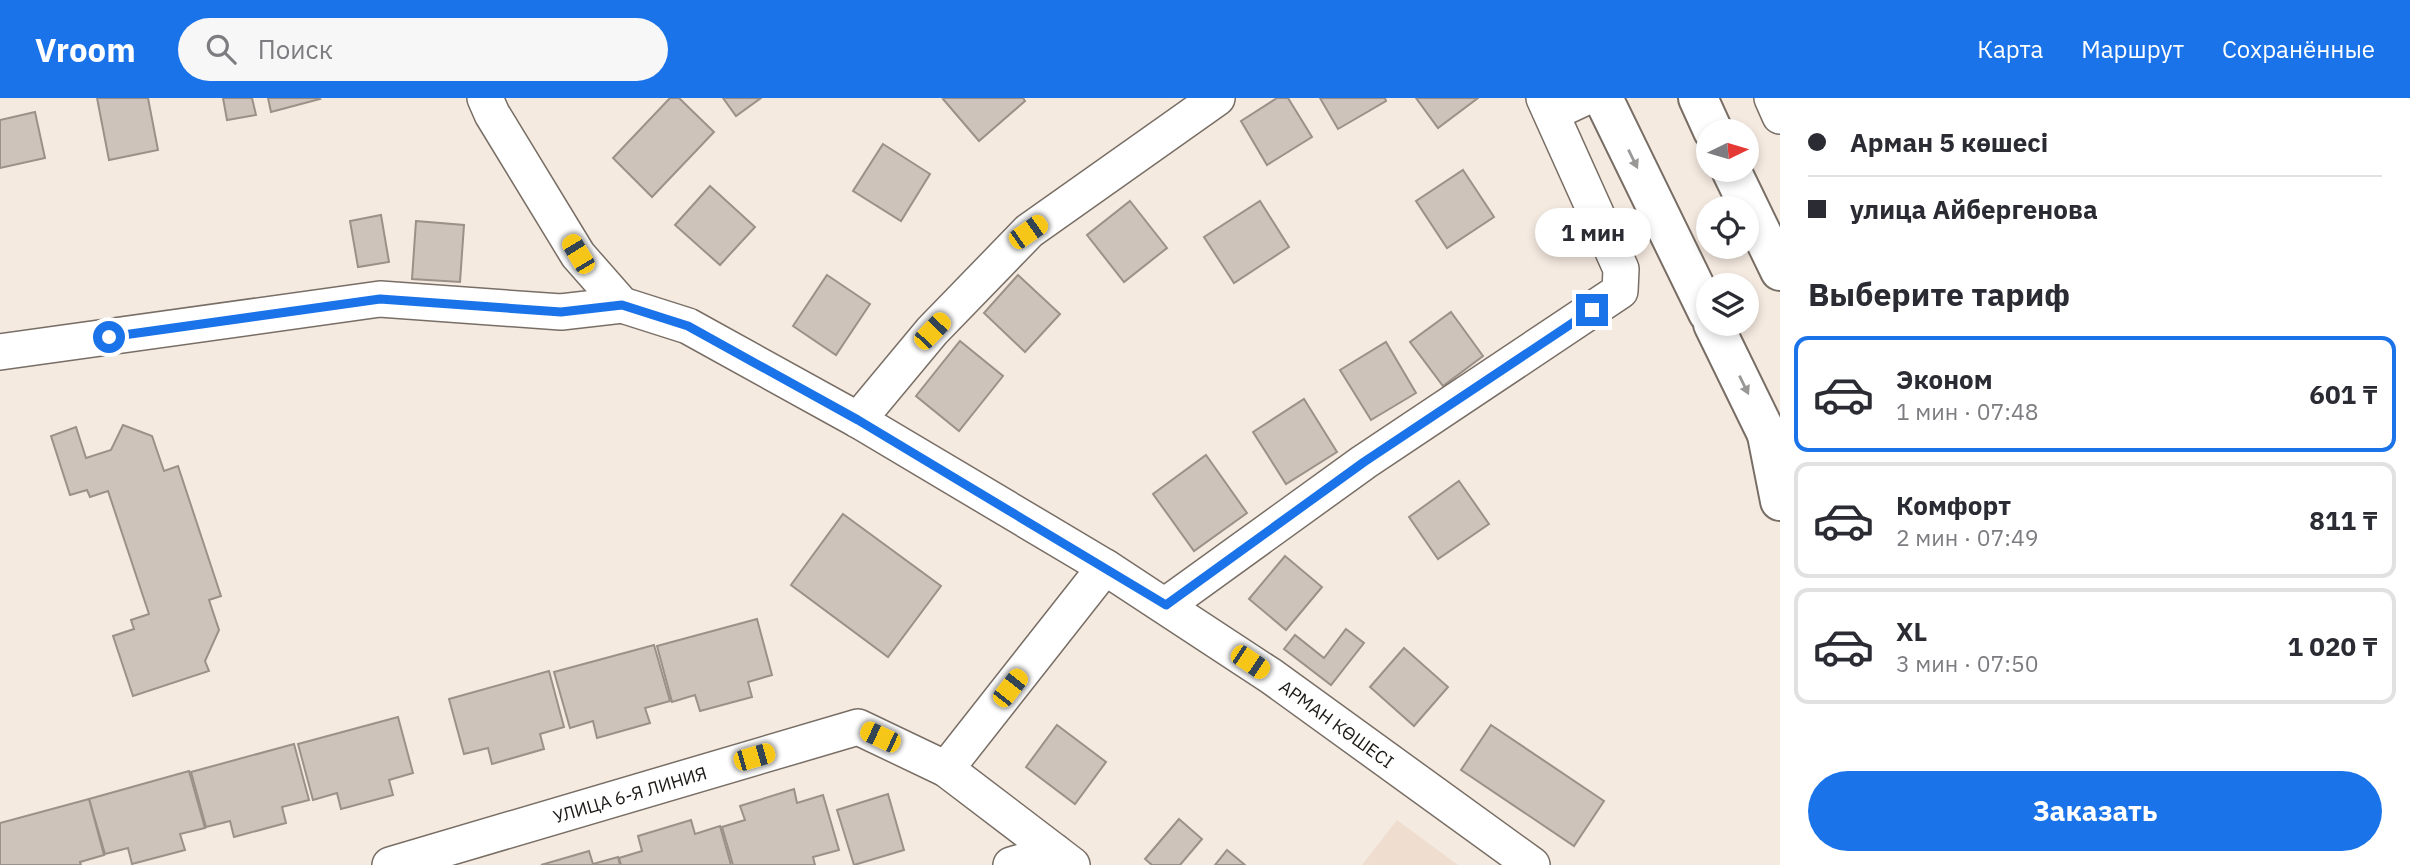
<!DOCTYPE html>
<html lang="ru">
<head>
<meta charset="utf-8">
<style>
	:root { --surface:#fff; --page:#f7f7f7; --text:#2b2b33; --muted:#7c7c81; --line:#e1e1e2; --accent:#1a73e8 }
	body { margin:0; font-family:"IBM Plex Sans",sans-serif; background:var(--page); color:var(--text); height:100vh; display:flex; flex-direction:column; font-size:26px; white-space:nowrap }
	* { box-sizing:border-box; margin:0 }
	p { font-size:23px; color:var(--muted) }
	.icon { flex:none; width:38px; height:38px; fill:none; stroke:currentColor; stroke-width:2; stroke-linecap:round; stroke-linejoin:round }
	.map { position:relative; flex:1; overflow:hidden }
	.details { display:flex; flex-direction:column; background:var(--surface); width:630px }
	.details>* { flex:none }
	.guide { display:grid; align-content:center; height:154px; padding:0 28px; background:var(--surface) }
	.needle { width:46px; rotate:85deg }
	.buttons { position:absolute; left:1696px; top:21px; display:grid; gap:14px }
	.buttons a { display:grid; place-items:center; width:63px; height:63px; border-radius:50%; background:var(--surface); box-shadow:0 4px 10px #0003; font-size:35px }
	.end { position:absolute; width:32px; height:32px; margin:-16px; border:9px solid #1a73e8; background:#fff; box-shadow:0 0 0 4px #fff }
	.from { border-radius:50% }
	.bubble { position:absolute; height:49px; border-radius:24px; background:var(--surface); box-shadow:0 4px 10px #0003; font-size:23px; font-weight:800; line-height:49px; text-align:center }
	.car { position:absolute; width:21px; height:42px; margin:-21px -10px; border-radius:9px; box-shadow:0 0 5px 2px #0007; background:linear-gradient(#f5c518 24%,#345 0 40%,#f5c518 0 76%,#345 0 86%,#f5c518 0) }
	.guide b { display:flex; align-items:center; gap:24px; height:66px; font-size:26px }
	.guide b+b { border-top:2px solid var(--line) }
	.guide i { width:18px; height:18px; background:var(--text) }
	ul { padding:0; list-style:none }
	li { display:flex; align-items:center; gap:21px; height:116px; margin:0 14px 10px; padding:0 14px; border:4px solid var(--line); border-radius:14px }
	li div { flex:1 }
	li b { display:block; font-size:26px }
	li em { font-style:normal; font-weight:800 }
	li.current { border-color:var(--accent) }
	li>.icon { width:63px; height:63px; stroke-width:1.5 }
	h2 { padding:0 28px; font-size:32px; line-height:84px }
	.cta { display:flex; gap:14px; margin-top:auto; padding:14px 28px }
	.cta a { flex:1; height:80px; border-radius:42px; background:var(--accent); color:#fff; font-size:28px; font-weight:800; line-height:80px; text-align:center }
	header { display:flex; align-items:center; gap:42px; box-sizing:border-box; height:98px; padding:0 35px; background:var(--accent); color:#fff }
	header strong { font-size:33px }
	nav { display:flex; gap:38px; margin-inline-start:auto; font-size:24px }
	.search { width:490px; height:63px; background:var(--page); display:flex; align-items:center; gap:18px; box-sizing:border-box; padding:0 24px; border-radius:38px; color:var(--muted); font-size:26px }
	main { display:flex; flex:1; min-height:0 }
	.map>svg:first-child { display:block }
	.built { fill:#efdecf }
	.building { fill:#cec3ba; stroke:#9b9188; stroke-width:2 }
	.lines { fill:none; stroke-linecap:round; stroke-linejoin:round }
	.minor-casing { stroke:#786e65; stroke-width:38 }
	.major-casing { stroke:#786e65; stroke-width:42 }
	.minor { stroke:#fff; stroke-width:35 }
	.major { stroke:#fff; stroke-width:38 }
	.oneway { fill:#999896 }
	.route { stroke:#1a73e8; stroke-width:9 }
	.labels { text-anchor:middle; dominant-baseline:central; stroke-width:7; stroke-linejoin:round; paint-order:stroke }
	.street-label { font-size:18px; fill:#1d1916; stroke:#f5eae0 }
</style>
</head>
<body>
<header>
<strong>Vroom</strong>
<div class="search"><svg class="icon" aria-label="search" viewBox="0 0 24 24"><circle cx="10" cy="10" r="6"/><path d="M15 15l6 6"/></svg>Поиск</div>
<nav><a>Карта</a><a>Маршрут</a><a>Сохранённые</a></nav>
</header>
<main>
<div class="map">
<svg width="1780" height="767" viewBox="0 0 1780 767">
	<rect width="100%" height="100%" fill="#f5eae0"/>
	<path class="built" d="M1397 722 1458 767H1362Z"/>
	<g class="building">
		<path d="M97 0H148L158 52 109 62Z"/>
		<path d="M223 0H252L256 17 227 22Z"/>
		<path d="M268 0H319L320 1 271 14Z"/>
		<path d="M670 0H679L714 34 652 99 613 60Z"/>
		<path d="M723 0H761L736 18Z"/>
		<path d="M945 0H1023L1025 3 979 43 943 1Z"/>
		<path d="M1277 0H1288L1312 39 1267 67 1241 23Z"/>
		<path d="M1320 0H1385L1386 3 1338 31Z"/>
		<path d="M1416 0H1478L1438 30Z"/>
		<path d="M35 14 45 60 0 70V22Z"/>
		<path d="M883 46 930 76 901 123 853 93Z"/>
		<path d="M1463 72 1494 119 1447 150 1416 103Z"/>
		<path d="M710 88 755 129 720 167 675 127Z"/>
		<path d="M1130 103 1167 150 1124 184 1087 137Z"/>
		<path d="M1260 103 1289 149 1234 185 1204 139Z"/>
		<path d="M381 117 389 164 358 169 350 123Z"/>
		<path d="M416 123 464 127 460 184 412 181Z"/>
		<path d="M827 177 870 206 836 257 793 228Z"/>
		<path d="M1018 177 1060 216 1025 254 984 215Z"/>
		<path d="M1451 214 1483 258 1443 288 1410 244Z"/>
		<path d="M960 243 1003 278 959 333 916 298Z"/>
		<path d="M1386 244 1416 295 1371 322 1340 272Z"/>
		<path d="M1304 301 1337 354 1286 386 1253 334Z"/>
		<path d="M123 327 152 338 164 373 178 368 221 498 209 502 219 532 205 563 209 573 133 598 113 538 134 531 131 522 149 516 108 393 90 399 87 392 70 397 51 338 76 329 86 360 111 352Z"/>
		<path d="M1206 357 1247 415 1194 453 1153 396Z"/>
		<path d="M1459 383 1489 426 1438 461 1409 419Z"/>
		<path d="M843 416 941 488 888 559 791 487Z"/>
		<path d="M1285 458 1322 489 1286 532 1249 501Z"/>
		<path d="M757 521 772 577 748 584 752 599 700 613 695 597 672 604 657 548Z"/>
		<path d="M1346 531 1364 545 1331 587 1284 551 1295 537 1324 560Z"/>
		<path d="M654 547 670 603 645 610 650 625 597 640 593 623 570 630 554 574Z"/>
		<path d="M1404 550 1448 589 1414 628 1370 589Z"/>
		<path d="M549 573 564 629 540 636 544 651 492 666 488 650 464 656 449 601Z"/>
		<path d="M398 619 413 675 389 682 393 697 341 711 337 695 313 702 298 646Z"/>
		<path d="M1057 627 1106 664 1075 706 1026 669Z"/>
		<path d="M1491 627 1604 703 1574 748 1461 672Z"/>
		<path d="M294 646 309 702 282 709 286 725 234 739 230 723 206 729 191 674Z"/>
		<path d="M189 673 205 730 180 736 185 752 132 766 128 750 105 756 89 701Z"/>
		<path d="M794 691 797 705 823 697 839 752 813 759 815 767H733L722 729 745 722 740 708Z"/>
		<path d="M888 696 904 752 854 767 837 712Z"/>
		<path d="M89 701 104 757 80 764 81 767H0V725Z"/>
		<path d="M1179 721 1202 741 1180 767H1152L1145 761Z"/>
		<path d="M691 722 695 736 720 728 731 767H621L619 760 642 753 638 738Z"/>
		<path d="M1227 752 1245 767H1215Z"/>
		<path d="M589 753 593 766 618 759 620 767H541Z"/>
	</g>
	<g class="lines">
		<g class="minor-casing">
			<g id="minor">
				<path id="s1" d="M485 0 492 16 578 157 622 207 688 228 858 322 1105 469 1271 578 1532 767"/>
				<path d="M1772 0 1780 18"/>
				<path d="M1552 15 1584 0"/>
				<path d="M0 254 380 201 561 214 622 207"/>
				<path d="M858 322 932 233 1029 133 1217 0"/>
				<path d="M1166 507 1364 364 1620 193 1621 171 1544 0"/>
				<path d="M946 671 1105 469"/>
				<path id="s2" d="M390 767 858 629 946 671 1072 767"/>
				<path d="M1011 767 1055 754"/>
			</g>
		</g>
		<g class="major-casing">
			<g id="major">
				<path d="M1603 0 1708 215"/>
				<path d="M1698 0 1713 33"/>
				<path d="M1731 72 1780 173"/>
				<path d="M1713 226 1780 363"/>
				<path d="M1767 337 1780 403"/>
			</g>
		</g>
		<use href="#minor" class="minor"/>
		<use href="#major" class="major"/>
	</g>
	<defs><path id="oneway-solid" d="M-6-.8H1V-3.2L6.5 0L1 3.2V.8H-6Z" transform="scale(1.75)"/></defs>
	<g class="oneway">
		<use href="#oneway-solid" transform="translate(1633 61) rotate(64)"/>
		<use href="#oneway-solid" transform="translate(1744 287) rotate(64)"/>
	</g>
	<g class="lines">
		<path class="route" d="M109 239 380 201 561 214 622 207 688 228 858 322 1166 507 1364 364 1592 212"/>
	</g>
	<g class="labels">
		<g class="street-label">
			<text stroke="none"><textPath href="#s1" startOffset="1080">АРМАН КӨШЕСІ</textPath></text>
			<text stroke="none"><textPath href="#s2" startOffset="250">УЛИЦА 6-Я ЛИНИЯ</textPath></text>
		</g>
	</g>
</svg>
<div class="buttons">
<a><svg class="needle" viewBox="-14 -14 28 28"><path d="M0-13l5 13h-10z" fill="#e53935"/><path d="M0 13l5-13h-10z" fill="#7c7c81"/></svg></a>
<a><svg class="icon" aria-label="locate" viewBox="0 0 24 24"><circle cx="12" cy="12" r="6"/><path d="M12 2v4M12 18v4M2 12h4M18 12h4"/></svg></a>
<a><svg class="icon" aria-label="layers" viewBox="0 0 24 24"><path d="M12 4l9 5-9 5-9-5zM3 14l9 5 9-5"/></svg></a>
</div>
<i class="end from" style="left:109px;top:239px"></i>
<i class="end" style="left:1592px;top:212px"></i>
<div class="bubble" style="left:1535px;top:110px;width:116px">1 мин</div>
<i class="car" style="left:1028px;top:134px;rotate:55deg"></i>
<i class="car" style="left:578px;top:156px;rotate:329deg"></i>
<i class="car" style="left:932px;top:233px;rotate:44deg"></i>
<i class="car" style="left:1250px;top:564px;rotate:124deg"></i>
<i class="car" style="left:1010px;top:590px;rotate:38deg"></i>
<i class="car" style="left:880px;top:639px;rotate:295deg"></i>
<i class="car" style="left:754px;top:659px;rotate:74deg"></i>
</div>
<section class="details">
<div class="guide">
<b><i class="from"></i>Арман 5 көшесі</b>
<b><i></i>улица Айбергенова</b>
</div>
<h2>Выберите тариф</h2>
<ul>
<li class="current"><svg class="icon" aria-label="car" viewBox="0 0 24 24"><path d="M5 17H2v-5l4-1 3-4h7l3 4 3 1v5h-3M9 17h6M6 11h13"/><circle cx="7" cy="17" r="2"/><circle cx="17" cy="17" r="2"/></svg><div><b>Эконом</b><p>1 мин · 07:48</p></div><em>601 ₸</em></li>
<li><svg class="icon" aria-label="car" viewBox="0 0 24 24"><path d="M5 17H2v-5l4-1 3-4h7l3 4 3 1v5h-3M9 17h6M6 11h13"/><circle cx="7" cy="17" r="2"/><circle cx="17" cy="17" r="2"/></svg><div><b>Комфорт</b><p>2 мин · 07:49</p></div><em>811 ₸</em></li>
<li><svg class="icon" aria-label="car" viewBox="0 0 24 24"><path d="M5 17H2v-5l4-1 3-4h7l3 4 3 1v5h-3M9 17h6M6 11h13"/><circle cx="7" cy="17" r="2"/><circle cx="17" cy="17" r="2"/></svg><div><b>XL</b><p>3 мин · 07:50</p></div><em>1 020 ₸</em></li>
</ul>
<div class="cta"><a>Заказать</a></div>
</section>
</main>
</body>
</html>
